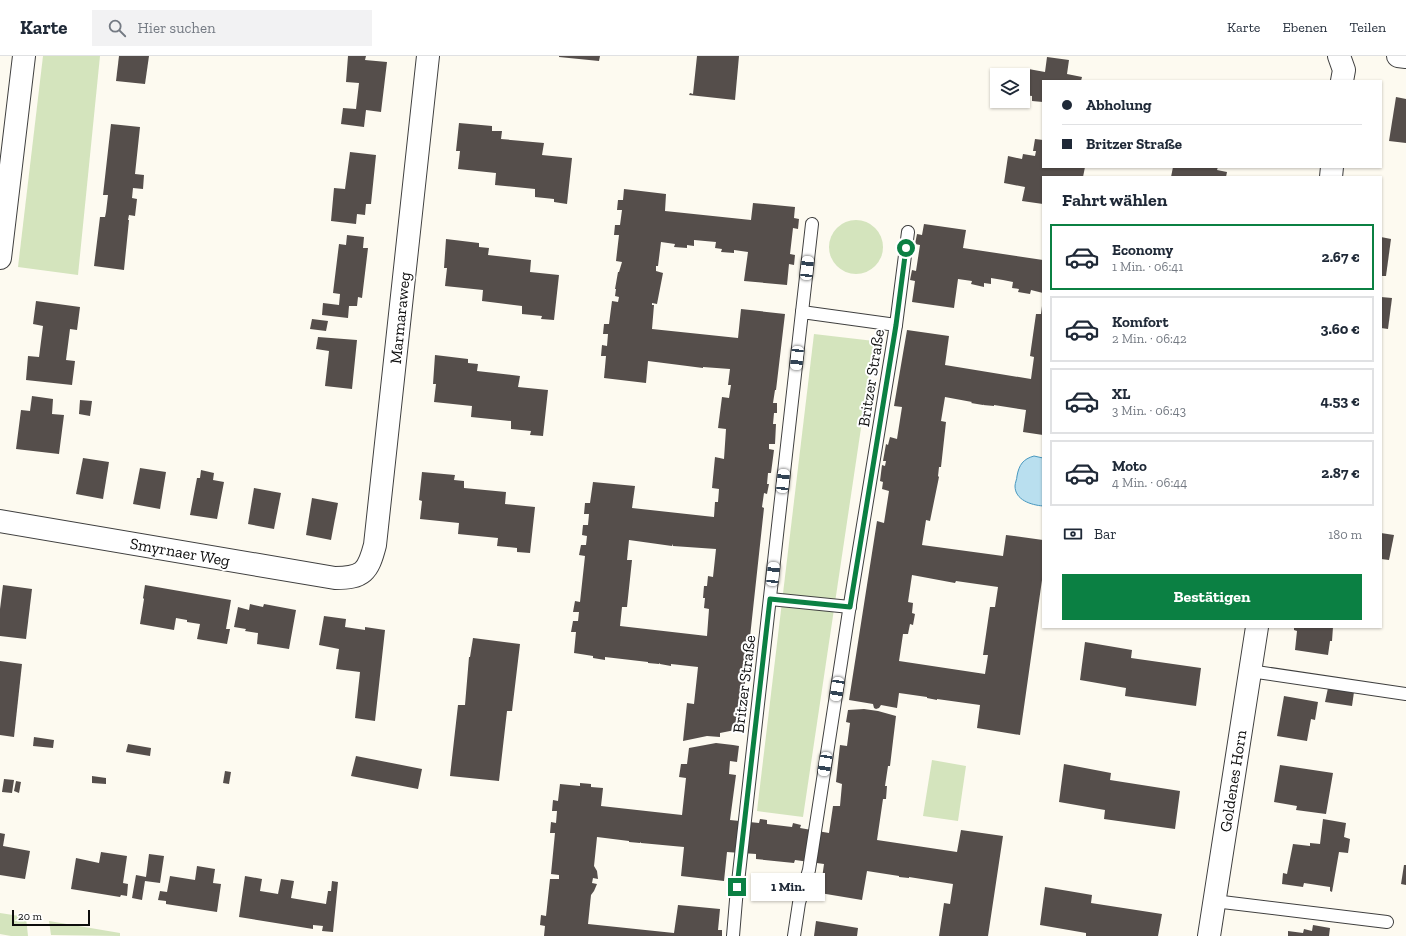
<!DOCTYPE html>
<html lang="de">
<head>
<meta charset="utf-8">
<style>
	:root { --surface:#fff; --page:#f2f2f3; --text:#1f2937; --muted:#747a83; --line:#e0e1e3; --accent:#0b8043 }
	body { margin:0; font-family:"Zilla Slab",serif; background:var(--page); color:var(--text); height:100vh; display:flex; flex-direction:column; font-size:15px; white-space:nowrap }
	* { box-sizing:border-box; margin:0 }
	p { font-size:13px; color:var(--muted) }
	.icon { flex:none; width:22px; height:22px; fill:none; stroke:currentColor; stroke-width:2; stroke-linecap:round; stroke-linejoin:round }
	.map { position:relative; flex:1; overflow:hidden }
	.sheet { position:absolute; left:1042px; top:120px; width:340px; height:452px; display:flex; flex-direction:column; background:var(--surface); border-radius:0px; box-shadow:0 1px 3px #0004 }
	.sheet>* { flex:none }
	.top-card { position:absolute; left:1042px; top:24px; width:340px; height:88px; border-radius:0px; box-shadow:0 1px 3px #0004; display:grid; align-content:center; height:88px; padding:0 20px; background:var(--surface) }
	.controls { position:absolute; left:990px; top:12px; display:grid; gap:8px }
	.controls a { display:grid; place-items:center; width:40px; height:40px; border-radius:0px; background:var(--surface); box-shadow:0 1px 3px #0004; font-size:20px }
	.scale { position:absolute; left:12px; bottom:10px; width:78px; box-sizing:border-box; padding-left:4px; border:2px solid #0d0d0d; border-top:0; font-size:11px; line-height:14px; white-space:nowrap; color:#0d0d0d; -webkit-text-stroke:3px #fff; paint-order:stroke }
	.end { position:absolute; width:18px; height:18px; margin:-9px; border:5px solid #0b8043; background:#fff; box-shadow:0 0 0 2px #fff }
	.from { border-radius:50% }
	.bubble { position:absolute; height:28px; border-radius:0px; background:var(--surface); box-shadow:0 1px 3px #0004; font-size:13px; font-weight:800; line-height:28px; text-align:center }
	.car { position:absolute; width:12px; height:24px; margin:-12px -6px; border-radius:5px; box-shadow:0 0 3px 1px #0007; background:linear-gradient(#fff 24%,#345 0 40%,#fff 0 76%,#345 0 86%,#fff 0) }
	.top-card b { display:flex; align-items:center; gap:14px; height:38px; font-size:15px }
	.top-card b+b { border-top:1px solid var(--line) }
	.top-card i { width:10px; height:10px; background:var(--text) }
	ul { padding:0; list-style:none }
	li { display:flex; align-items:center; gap:12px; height:66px; margin:0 8px 6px; padding:0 12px; border:2px solid var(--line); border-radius:0px }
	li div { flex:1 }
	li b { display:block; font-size:15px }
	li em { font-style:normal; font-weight:800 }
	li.current { border-color:var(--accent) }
	li>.icon { width:36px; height:36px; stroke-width:1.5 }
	h2 { padding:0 20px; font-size:18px; line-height:48px }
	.pay { display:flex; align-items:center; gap:10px; height:44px; padding:0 20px; font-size:15px }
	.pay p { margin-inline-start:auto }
	.primary-button { display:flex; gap:8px; margin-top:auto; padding:8px 20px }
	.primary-button a { flex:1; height:46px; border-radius:0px; background:var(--accent); color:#fff; font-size:16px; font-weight:800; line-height:46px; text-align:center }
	header { display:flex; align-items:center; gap:24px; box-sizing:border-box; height:56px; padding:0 20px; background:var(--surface); border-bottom:1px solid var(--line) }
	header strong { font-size:19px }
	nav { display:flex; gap:22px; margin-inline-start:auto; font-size:14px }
	.search { width:280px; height:36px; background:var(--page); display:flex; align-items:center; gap:10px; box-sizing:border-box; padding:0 14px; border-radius:0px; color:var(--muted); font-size:15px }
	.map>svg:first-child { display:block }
	.green { fill:#d4e4bd }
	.water { fill:#b9dfef; stroke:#4898bf }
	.building { fill:#554e4b; fill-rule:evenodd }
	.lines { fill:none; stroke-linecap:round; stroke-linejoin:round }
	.service-casing { stroke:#404040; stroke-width:14 }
	.minor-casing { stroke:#404040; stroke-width:24 }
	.service { stroke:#fff; stroke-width:12 }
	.minor { stroke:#fff; stroke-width:22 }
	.route { stroke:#0b8043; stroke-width:5 }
	.labels { text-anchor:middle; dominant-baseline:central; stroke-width:4; stroke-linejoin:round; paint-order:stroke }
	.street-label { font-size:16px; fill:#0d0d0d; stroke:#fff }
</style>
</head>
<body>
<header>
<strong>Karte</strong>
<div class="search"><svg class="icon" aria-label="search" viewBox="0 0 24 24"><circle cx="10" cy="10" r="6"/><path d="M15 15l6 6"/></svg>Hier suchen</div>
<nav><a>Karte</a><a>Ebenen</a><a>Teilen</a></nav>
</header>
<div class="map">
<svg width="1406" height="880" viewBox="0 0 1406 880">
	<rect width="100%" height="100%" fill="#fdfaf0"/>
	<g class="green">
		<path d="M43 0H100L78 219 18 211Z"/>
		<circle cx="856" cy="191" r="27"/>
		<path d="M814 278 874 285 803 761 757 755Z"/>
		<path d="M932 704 966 710 958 765 923 760Z"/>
		<path d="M0 857 26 861 28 880H11L0 878Z"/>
		<path d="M49 865 120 877V880L51 879Z"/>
	</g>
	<path class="water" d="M1034 400 1043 402V450C1031 449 1015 444 1015 430 1015 427 1017 423 1017 420 1019 409 1023 403 1034 400Z"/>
	<g class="building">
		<path d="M119 0H149L145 28 116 25Z"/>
		<path d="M348 0H366L365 4 387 6 381 56 366 54 364 71 341 68 343 52 356 53 359 27 346 26Z"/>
		<path d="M559 0H600L599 5 559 1Z"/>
		<path d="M697 0H739L735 44 689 39 690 37 693 38Z"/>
		<path d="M1047 1 1069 4 1067 18 1082 21 1081 25H1043V46L1032 45V40L1023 39V19H1022L1023 12 1045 16Z"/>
		<path d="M1396 41 1406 43V87L1389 85Z"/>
		<path d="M459 67 492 70V75H502L501 83 544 87 542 99 572 102 567 148 554 146V143L535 141V133L495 129 496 117 458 113 460 95H456Z"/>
		<path d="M111 68 140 71 135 118 144 119 143 133 133 132 132 142 137 143 135 160 129 159 128 164H129L124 214 94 210 100 161H105L106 156 108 139H103Z"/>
		<path d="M1035 83 1043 84V111H1085L1083 121H1043V148L1022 145 1025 131 1004 127 1008 100 1022 103 1023 98 1035 100 1036 95H1033Z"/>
		<path d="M350 96 376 99 371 148H366L365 159 357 158 356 168 331 165 334 132 345 133Z"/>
		<path d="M1173 111H1218L1217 114 1227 116 1226 121H1171Z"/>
		<path d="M624 133 666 138 665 155 751 164 753 147 795 151 794 162 799 163 798 173 793 172 790 198 795 199 794 209 789 208 787 229 744 225 748 196 734 194V197L721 196 722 193 715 192 716 186 694 184V190L687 189V192L674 191 675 188 661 186 658 210H656V215L663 217 657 248 652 247V249H654L652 273 738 282 741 253 785 258 776 334H775L773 347H777V357H774L773 368H776L775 388H769V393L774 394 771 417H768L767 428H769L767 438 764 437 762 451 764 452 740 673 720 677V681L707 680 683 685 687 647 694 648 698 611 671 608V610L660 608V607L659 608 648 607V606L605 601V604L593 602V600L574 597 576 576H571L573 565H578L579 556H573L575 545 580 546 585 500 579 499 581 489H586L587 480 582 479 583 469H588L589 458H584L585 447H590L593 426 635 430 632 452 714 461 715 446H718L719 433 712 432 715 401 724 403 726 373 718 372 722 341 729 342 731 329H728L730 313 703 311V312L648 305 646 327 604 322 606 300H601L602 289 607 290 608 278H603L604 268H609L612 245 618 246 619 241 615 240 616 233H615L618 216H619L622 206 616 205 619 179H614L615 169H620L622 154H617L618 144H623ZM629 484 672 490V488L673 490 716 493 713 521 708 520 707 530H704L703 542H705L704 552 709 553 707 580 620 570 622 551H627L632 504H627Z"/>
		<path d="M924 168 966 174 963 192 1043 204V237L1031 234 1030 238 1018 236 1019 233 1012 232 1013 226 1003 224 991 222V228L984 227V231L971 228 972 225 958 223 954 252 912 246 915 225 910 224 912 214 916 215 920 189 915 188 917 178 922 179Z"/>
		<path d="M347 179 364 181 363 192H368L362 242 358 241 357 250H349L348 262 322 259 323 247 339 249 340 238 333 237 339 188 346 189Z"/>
		<path d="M1381 181 1391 183 1386 220H1381Z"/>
		<path d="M446 183 479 187V191L489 192 488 199 531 204 530 216 559 219 554 264 541 263 542 260 522 258V250L482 245 483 234 445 230 447 212H444Z"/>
		<path d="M1381 241 1392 242 1388 273 1381 272Z"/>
		<path d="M36 245 80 251 77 274 70 273 66 304 75 305 72 329 26 324 28 300 39 301 43 270 33 268Z"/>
		<path d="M1042 250 1043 379 1023 376 1026 354 994 349V350L983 349 984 347 983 349 971 347 972 346 945 341 941 365 946 366 941 411H939L938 420 939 421 930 465 926 464 922 489 1003 500 1006 479 1043 484V517L1020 679 977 672 980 649 937 643V644L927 642V641L899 637 897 652 881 649 879 652 876 653 874 652 873 648 849 644 877 465 884 467 889 435 882 433 883 426 880 425 882 409 885 410 886 405H883L886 388 888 389 890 381 897 383 902 351 894 350 907 274 949 280 945 309 1031 323 1034 301 1030 300 1036 258H1041ZM912 519 955 527 956 525 998 531 995 551H990L983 599H988L985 618 899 605 903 578H908L910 568 913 569 915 558 912 557 913 547 908 546Z"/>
		<path d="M312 263 328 265 326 275 310 273Z"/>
		<path d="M318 281 357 284 352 333 325 330 329 295 316 293Z"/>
		<path d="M435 299 468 303V307L478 308 477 315 520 320 518 331 548 334 543 380 530 379 531 375 511 373V365L471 361 472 350 434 346 436 328H433Z"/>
		<path d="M32 340 53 343 52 358 64 359 59 398 16 393 21 354 30 355Z"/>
		<path d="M80 344 92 345 90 360 79 358Z"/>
		<path d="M83 402 109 406 103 443 76 438Z"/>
		<path d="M140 412 166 416 160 453 133 448Z"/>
		<path d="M201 414 214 417 213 424 224 426 217 463 190 459 197 422H200Z"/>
		<path d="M422 416 455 419 454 424 464 425V432L506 436 505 448 535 451 530 497 517 496V492L497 490 498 482 458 478 459 467 420 463 422 445 419 444Z"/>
		<path d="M254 432 281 437 274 473 248 468Z"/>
		<path d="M312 442 338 447 331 484 306 479Z"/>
		<path d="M1381 477 1394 479 1389 504 1381 503Z"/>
		<path d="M3 529 32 533 26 583 0 580V553Z"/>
		<path d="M145 529 231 544 226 573H230L227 588 197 583 200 568 187 566V564L176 562 174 574 140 568 144 543 143 542Z"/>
		<path d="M250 548 263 551 264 548 296 554 289 593 257 588 258 577 245 575 246 573 234 571 238 551 249 554Z"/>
		<path d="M324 560 346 563 345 571 365 574V571L385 574 375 665 355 662 360 616 336 613 339 593 319 589Z"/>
		<path d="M1294 571H1333L1332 585H1330L1328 599 1295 594 1297 575 1294 574Z"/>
		<path d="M473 582 520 588 512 655H507L499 725 450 720 458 649H465L469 601H470Z"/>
		<path d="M1085 586 1132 594 1131 602 1201 612 1196 650 1125 640 1126 632 1080 624Z"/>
		<path d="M0 605 22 608 14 681 0 679Z"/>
		<path d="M1328 632 1354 636 1352 650 1325 646Z"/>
		<path d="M1284 640 1318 646 1315 664 1311 663 1307 685 1277 680Z"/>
		<path d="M864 653 878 655 896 660 890 710H888L885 730H887L886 743H883L877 784 957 796 961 774 1003 780 988 880H939L944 847 950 848 953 828 909 821V822L899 821V820L867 815 862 844 820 837 824 808 795 804 794 807 756 803V798L727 796 724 825 681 820 684 791 641 787V786L640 787 629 786V785L597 781 594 810 597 815 598 823 593 822 592 827 597 828 594 835 591 839 588 868 674 877 678 849 720 853 718 874H722V880H544L545 870 540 869 541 859 546 860 550 823H559V819L551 818 555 777H550L551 766 556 767 557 755H552L553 744 558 745 560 728 580 730V727L591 728V731L603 732 601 750 682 759 686 722 679 721 681 708H687L689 692 716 687 733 689 739 690 737 706 730 705 729 718 736 719 730 764 759 767 760 763 767 764V768L792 771 793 767 801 769 800 772 829 777 833 750H840L842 728 836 726 840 689 847 690 850 667 846 666 848 654Z"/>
		<path d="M34 681 54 684 53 692 33 690Z"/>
		<path d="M128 688 151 692 150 700 126 696Z"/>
		<path d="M356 700 422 713 418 733 351 720Z"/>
		<path d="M1064 708 1111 717 1110 724 1180 735 1175 773 1104 763 1105 754 1059 746Z"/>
		<path d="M1280 709 1333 717 1326 758 1296 754 1297 750 1274 746Z"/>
		<path d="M225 715 231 716 229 728 223 727Z"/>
		<path d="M92 720 106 722V728L92 727Z"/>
		<path d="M4 723 14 724 12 737 2 736Z"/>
		<path d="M16 725 21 726 19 737 14 735Z"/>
		<path d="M1323 763 1346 767 1344 781 1350 783 1348 797 1339 796 1332 836 1330 835V831L1304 827 1303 831 1282 828 1283 817 1287 818 1293 788 1310 790V787L1320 788Z"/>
		<path d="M0 777 5 778 3 790 30 795 25 823 0 819Z"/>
		<path d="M101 796 127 800 123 827 128 828 127 840 121 839 120 841 71 833 76 802 99 807Z"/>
		<path d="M149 798 164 800 160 827 145 825 142 844 132 842 136 819 146 821Z"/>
		<path d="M1404 809H1406V829L1401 828Z"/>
		<path d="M197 810 215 813 213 827 221 828 217 856 166 848V845L158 844 160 835 167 836 170 820 195 824Z"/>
		<path d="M245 820 262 823 260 835 278 838 281 823 294 825 291 842 326 848 328 835H331L332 825 338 826 333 876 322 875 323 870 313 869V873L239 861Z"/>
		<path d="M1045 831 1092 839 1091 847 1162 858 1158 880H1086V877L1040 869Z"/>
		<path d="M816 865 858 872 857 880H814Z"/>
		<path d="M1313 869 1330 872 1329 880H1288V875L1303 877 1304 873 1312 875Z"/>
	</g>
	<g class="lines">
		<g class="service-casing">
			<g id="service">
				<path d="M802 256 812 168"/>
				<path d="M896 269 908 176"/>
				<path d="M770 543 850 551"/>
				<path d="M1250 615 1406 638"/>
				<path d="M1214 845 1387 866"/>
				<path d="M733 880 736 844 802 256 896 269 851 542 809 814 799 847 794 880"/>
			</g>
		</g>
		<g class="minor-casing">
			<g id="minor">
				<path d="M1339 0 1344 14 1342 25"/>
				<path d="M1398 0 1406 1"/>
				<path d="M1331 121 1332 111"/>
				<path d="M0 202 24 0"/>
				<path d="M0 465 335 522C363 522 368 516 375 489L428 0"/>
				<path d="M1209 880 1257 571"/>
			</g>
		</g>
		<use href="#service" class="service"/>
		<use href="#minor" class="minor"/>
	</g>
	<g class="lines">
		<path class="route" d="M737 831 770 543 850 551 896 269 906 192"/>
	</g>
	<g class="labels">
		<g class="street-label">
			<text transform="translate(400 262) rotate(-84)">Marmaraweg</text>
			<text transform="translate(871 322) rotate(-81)">Britzer Straße</text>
			<text transform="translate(180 496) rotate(10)">Smyrnaer Weg</text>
			<text transform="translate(744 628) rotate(-83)">Britzer Straße</text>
			<text transform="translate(1233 725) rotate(-81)">Goldenes Horn</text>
		</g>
	</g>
</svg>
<div class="controls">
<a><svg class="icon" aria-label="layers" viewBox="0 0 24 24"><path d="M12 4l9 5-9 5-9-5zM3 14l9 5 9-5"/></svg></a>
</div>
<div class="scale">20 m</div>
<i class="end from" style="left:906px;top:192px"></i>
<i class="end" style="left:737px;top:831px"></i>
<div class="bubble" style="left:751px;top:817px;width:74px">1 Min.</div>
<i class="car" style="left:807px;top:212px;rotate:6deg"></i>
<i class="car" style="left:797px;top:302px;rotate:186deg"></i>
<i class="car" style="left:783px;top:425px;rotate:6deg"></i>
<i class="car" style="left:773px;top:518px;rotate:6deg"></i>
<i class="car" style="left:837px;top:633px;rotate:189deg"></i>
<i class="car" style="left:825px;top:708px;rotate:189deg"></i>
<div class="top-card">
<b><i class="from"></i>Abholung</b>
<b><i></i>Britzer Straße</b>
</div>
<section class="sheet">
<h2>Fahrt wählen</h2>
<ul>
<li class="current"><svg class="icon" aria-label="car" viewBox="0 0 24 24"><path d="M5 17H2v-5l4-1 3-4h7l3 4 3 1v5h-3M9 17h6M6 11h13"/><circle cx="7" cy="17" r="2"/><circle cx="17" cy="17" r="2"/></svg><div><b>Economy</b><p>1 Min. · 06:41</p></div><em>2.67 €</em></li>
<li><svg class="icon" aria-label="car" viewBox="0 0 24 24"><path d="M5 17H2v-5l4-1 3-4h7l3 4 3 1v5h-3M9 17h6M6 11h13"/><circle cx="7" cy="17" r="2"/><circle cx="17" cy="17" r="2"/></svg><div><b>Komfort</b><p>2 Min. · 06:42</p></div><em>3.60 €</em></li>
<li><svg class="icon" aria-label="car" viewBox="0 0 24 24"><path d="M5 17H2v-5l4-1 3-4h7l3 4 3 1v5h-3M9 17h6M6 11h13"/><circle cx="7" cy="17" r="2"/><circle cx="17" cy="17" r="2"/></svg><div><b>XL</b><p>3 Min. · 06:43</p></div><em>4.53 €</em></li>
<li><svg class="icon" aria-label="car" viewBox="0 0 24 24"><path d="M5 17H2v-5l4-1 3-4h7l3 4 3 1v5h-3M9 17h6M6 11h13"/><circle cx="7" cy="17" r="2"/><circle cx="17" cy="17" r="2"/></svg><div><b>Moto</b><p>4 Min. · 06:44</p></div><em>2.87 €</em></li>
</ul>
<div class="pay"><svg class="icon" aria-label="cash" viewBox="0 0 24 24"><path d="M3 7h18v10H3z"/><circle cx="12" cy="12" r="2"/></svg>Bar<p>180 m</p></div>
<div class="primary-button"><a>Bestätigen</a></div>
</section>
</div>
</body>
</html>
